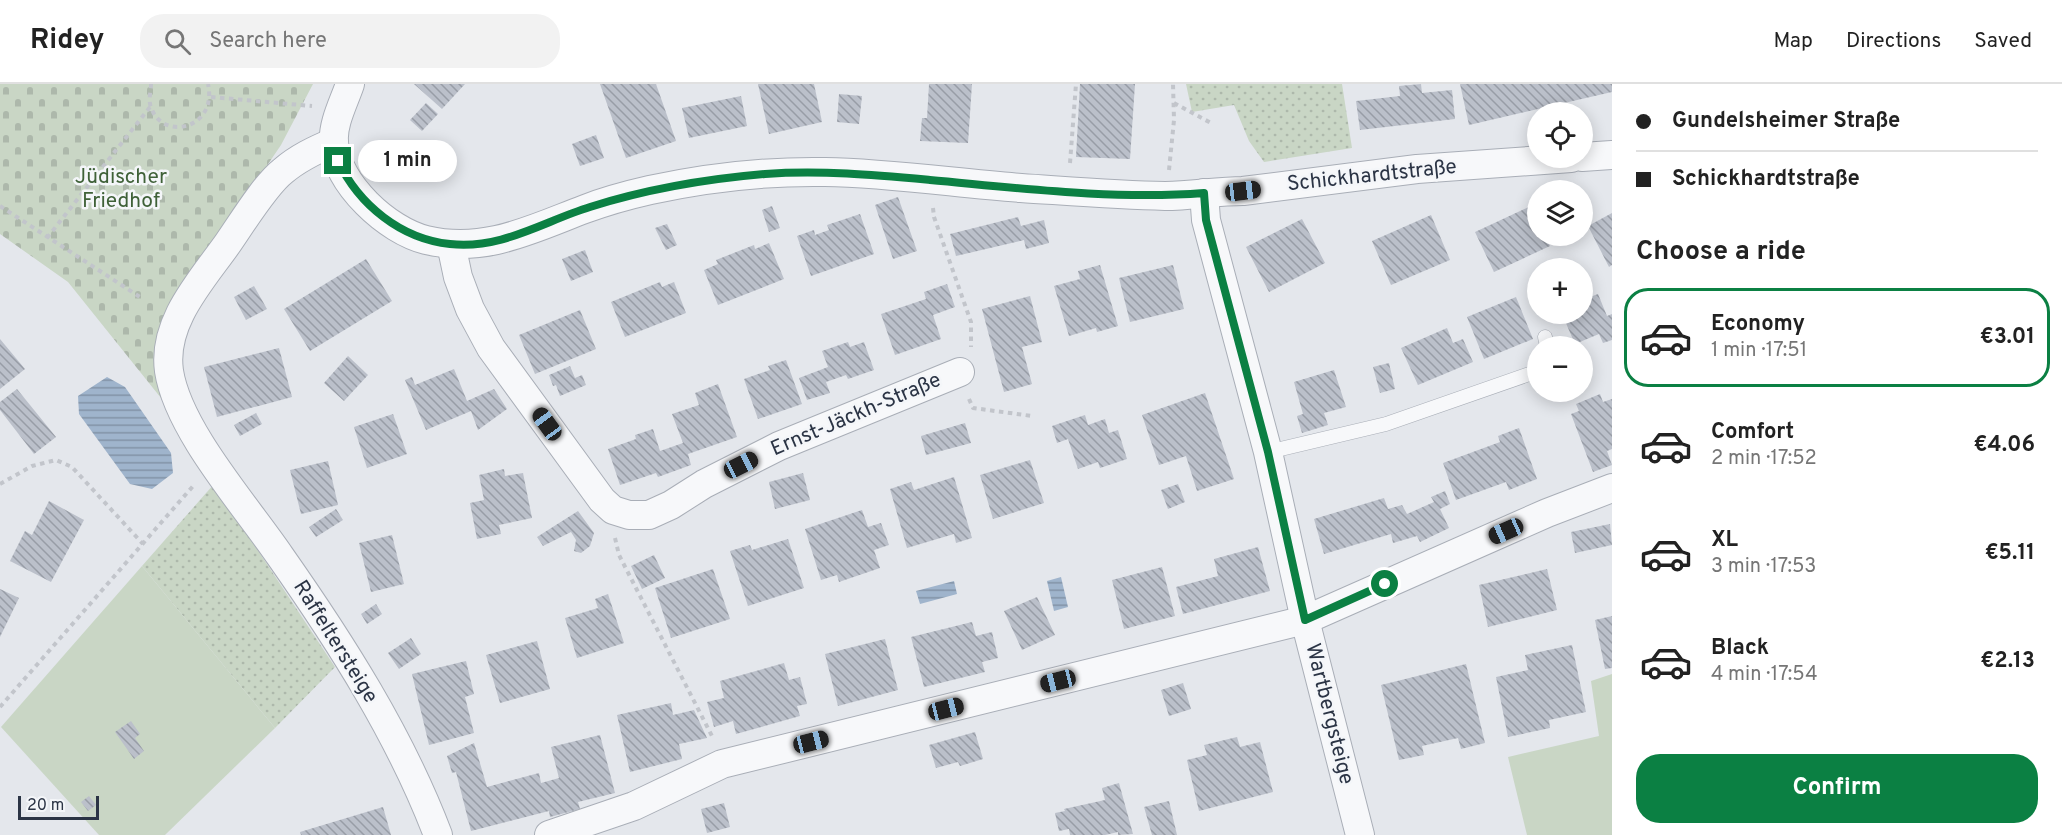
<!DOCTYPE html>
<html lang="en">
<head>
<meta charset="utf-8">
<style>
	:root { --surface:#fff; --page:#f2f2f2; --text:#222; --muted:#767676; --line:#e0e0e0; --accent:#0b8043 }
	body { margin:0; font-family:Overpass,sans-serif; background:var(--page); color:var(--text); height:100vh; display:flex; flex-direction:column; font-size:22px; white-space:nowrap }
	* { box-sizing:border-box; margin:0 }
	p { font-size:20px; color:var(--muted) }
	.icon { flex:none; width:33px; height:33px; fill:none; stroke:currentColor; stroke-width:2; stroke-linecap:round; stroke-linejoin:round }
	.map { position:relative; flex:1; overflow:hidden }
	.sheet { display:flex; flex-direction:column; background:var(--surface); width:450px }
	.sheet>* { flex:none }
	.hud { display:grid; align-content:center; height:132px; padding:0 24px; background:var(--surface) }
	.fabs { position:absolute; left:1527px; top:18px; display:grid; gap:12px }
	.fabs a { display:grid; place-items:center; width:66px; height:66px; border-radius:50%; background:var(--surface); box-shadow:0 3px 15px #0003; font-size:30px }
	.scale { position:absolute; left:18px; bottom:15px; width:81px; box-sizing:border-box; padding-left:6px; border:3px solid #2b3445; border-top:0; font-size:16px; line-height:21px; white-space:nowrap; color:#2b3445; -webkit-text-stroke:4px #f4f6f9; paint-order:stroke }
	.end { position:absolute; width:27px; height:27px; margin:-14px; border:8px solid #0b8043; background:#fff; box-shadow:0 0 0 3px #fff }
	.from { border-radius:50% }
	.bubble { position:absolute; height:42px; border-radius:21px; background:var(--surface); box-shadow:0 3px 15px #0003; font-size:20px; font-weight:700; line-height:42px; text-align:center }
	.car { position:absolute; width:18px; height:36px; margin:-18px -9px; border-radius:8px; box-shadow:0 0 4px 2px #0007; background:linear-gradient(#222 24%,#8ab4d8 0 40%,#222 0 76%,#8ab4d8 0 86%,#222 0) }
	.hud b { display:flex; align-items:center; gap:21px; height:57px; font-size:22px }
	.hud b+b { border-top:2px solid var(--line) }
	.hud i { width:15px; height:15px; background:var(--text) }
	ul { padding:0; list-style:none }
	li { display:flex; align-items:center; gap:18px; height:99px; margin:0 12px 9px; padding:0 12px; border:3px solid transparent; border-radius:24px }
	li div { flex:1 }
	li b { display:block; font-size:22px }
	li em { font-style:normal; font-weight:700 }
	li.selected { border-color:var(--accent) }
	li>.icon { width:54px; height:54px; stroke-width:1.5 }
	h2 { padding:0 24px; font-size:27px; line-height:72px }
	.cta { display:flex; gap:12px; margin-top:auto; padding:12px 24px }
	.cta a { flex:1; height:69px; border-radius:24px; background:var(--accent); color:#fff; font-size:24px; font-weight:700; line-height:69px; text-align:center }
	header { display:flex; align-items:center; gap:36px; box-sizing:border-box; height:84px; padding:0 30px; background:var(--surface); border-bottom:2px solid var(--line) }
	header strong { font-size:28px }
	nav { display:flex; gap:33px; margin-inline-start:auto; font-size:21px }
	.search { width:420px; height:54px; background:var(--page); display:flex; align-items:center; gap:15px; box-sizing:border-box; padding:0 21px; border-radius:24px; color:var(--muted); font-size:22px }
	main { display:flex; flex:1; min-height:0 }
	.map>svg:first-child { display:block }
	.grass { fill:url(#grass-dots) }
	.cemetery { fill:url(#cemetery-stones) }
	.garden { fill:#c9d6c5 }
	.water { fill:url(#water-rules) }
	.building { fill:url(#building-back-hatch) }
	.lines { fill:none; stroke-linecap:round; stroke-linejoin:round }
	.lane-casing { stroke:#a9aeb7; stroke-width:15 }
	.street-casing { stroke:#a9aeb7; stroke-width:30 }
	.path { stroke:#c2c5cb; stroke-width:4; stroke-dasharray:4.5 4.5; stroke-linecap:butt }
	.lane { stroke:#f7f8fa; stroke-width:14 }
	.street { stroke:#f7f8fa; stroke-width:28 }
	.route { stroke:#0b8043; stroke-width:8 }
	.labels { text-anchor:middle; dominant-baseline:central; stroke-width:5; stroke-linejoin:round; paint-order:stroke }
	.street-label { font-size:21px; fill:#2b3445; stroke:#f4f6f9 }
	.park-label { font-size:21px; fill:#3f6138; stroke:#f4f6f9 }
</style>
</head>
<body>
<header>
<strong>Ridey</strong>
<div class="search"><svg class="icon" aria-label="search" viewBox="0 0 24 24"><circle cx="10" cy="10" r="6"/><path d="M15 15l6 6"/></svg>Search here</div>
<nav><a>Map</a><a>Directions</a><a>Saved</a></nav>
</header>
<main>
<div class="map">
<svg width="1612" height="751" viewBox="0 0 1612 751">
	<defs>
		<pattern id="grass-dots" width="8" height="8" patternUnits="userSpaceOnUse" patternTransform="scale(1.5)"><rect width="8" height="8" fill="#c9d6c5"/><path d="M2 2h.1M6 6h.1" fill="none" stroke="#adb8ab" stroke-width="1.8" stroke-linecap="round"/></pattern>
		<pattern id="cemetery-stones" width="16" height="16" patternUnits="userSpaceOnUse" patternTransform="scale(1.5)"><rect width="16" height="16" fill="#c9d6c5"/><path d="M2 7V4a2 2 0 0 1 4 0v3zM10 15v-3a2 2 0 0 1 4 0v3z" fill="#adb8ab"/></pattern>
		<pattern id="water-rules" width="6" height="5" patternUnits="userSpaceOnUse" patternTransform="scale(1.5)"><rect width="6" height="5" fill="#9fb4cc"/><path d="M0 2.5h6" fill="none" stroke="#8293a7"/></pattern>
		<pattern id="building-back-hatch" width="6" height="6" patternUnits="userSpaceOnUse" patternTransform="scale(1.5)"><rect width="6" height="6" fill="#bbc0ca"/><path d="M-1 5l2 2M0 0l6 6M5-1l2 2" fill="none" stroke="#989da6"/></pattern>
	</defs>
	<rect width="100%" height="100%" fill="#e4e7ec"/>
	<g class="grass">
		<path d="M1186 0H1342L1352 64 1264 78 1249 57 1234 21 1192 28Z"/>
		<path d="M214 400 335 583 275 644 142 482Z"/>
	</g>
	<path class="cemetery" d="M0 0H313L281 61 177 214 154 274 165 319 68 198 0 150Z"/>
	<g class="garden">
		<path d="M142 482 275 644 165 751H99L1 643Z"/>
		<path d="M1612 590V751H1527L1508 673 1599 652 1591 597Z"/>
	</g>
	<g class="water">
		<path d="M107 293 125 303 171 369 173 389 152 405 130 400 79 330 78 312Z"/>
		<path d="M1061 493 1068 523 1054 527 1047 497Z"/>
		<path d="M954 497 957 510 920 520 916 507Z"/>
	</g>
	<g class="building">
		<path d="M414 0H465L442 25Z"/>
		<path d="M600 0H656L676 57 626 74Z"/>
		<path d="M758 0H814L822 38 769 50Z"/>
		<path d="M929 0H972L968 59 920 57 922 34H927Z"/>
		<path d="M1080 0H1135L1130 75 1076 73Z"/>
		<path d="M1421 0 1422 9 1452 6 1455 35 1360 46 1356 17 1400 12 1399 2Z"/>
		<path d="M1460 0H1612V8L1469 41Z"/>
		<path d="M839 10 862 12 859 40 837 38Z"/>
		<path d="M741 12 747 42 689 54 682 24Z"/>
		<path d="M426 19 438 30 422 47 410 36Z"/>
		<path d="M596 51 604 74 580 82 572 60Z"/>
		<path d="M898 113 917 167 893 175 875 121Z"/>
		<path d="M772 122 780 144 769 148 762 126Z"/>
		<path d="M1531 122 1538 136V152H1545L1550 162 1494 188 1475 148Z"/>
		<path d="M1612 129V181L1609 183 1588 142Z"/>
		<path d="M860 130 874 170 811 192 797 152 814 146 815 151 829 146 827 141Z"/>
		<path d="M1431 131 1450 176 1391 201 1372 157Z"/>
		<path d="M1018 133 1021 142 1044 136 1049 159 1026 165 1024 156 956 172 950 150Z"/>
		<path d="M1302 135 1325 179 1269 208 1246 163Z"/>
		<path d="M667 140 677 161 666 166 655 144Z"/>
		<path d="M769 159 784 195 718 221 704 186 718 180 716 176 754 161 755 165Z"/>
		<path d="M585 166 593 188 571 197 562 175Z"/>
		<path d="M366 175 392 217 310 267 284 225Z"/>
		<path d="M1100 181 1118 242 1097 248 1096 244 1069 252 1054 202 1080 195 1078 187Z"/>
		<path d="M1173 181 1184 225 1130 238 1119 194Z"/>
		<path d="M660 198 662 203 674 198 686 229 625 253 611 218Z"/>
		<path d="M947 200 955 223 933 231 941 255 895 271 881 230 926 215 924 208Z"/>
		<path d="M254 202 267 225 246 236 234 213Z"/>
		<path d="M1598 210 1607 232 1612 230V256L1603 259 1599 250 1575 260 1562 230H1582V216Z"/>
		<path d="M1030 212 1042 258 1022 263 1032 300 1004 308 982 225Z"/>
		<path d="M1516 213 1533 255 1484 275 1467 233Z"/>
		<path d="M580 226 596 265 535 290 519 251Z"/>
		<path d="M1447 244 1453 259 1463 255 1473 278 1418 301 1401 264Z"/>
		<path d="M0 255 25 285 0 305Z"/>
		<path d="M848 258 850 263 864 258 874 286 848 295 846 291 826 298 830 309 807 316 799 294 828 283 822 267Z"/>
		<path d="M279 264 292 313 217 333 204 283Z"/>
		<path d="M348 272 368 291 344 317 324 299Z"/>
		<path d="M786 276 802 320 758 335 744 295 770 286 768 282Z"/>
		<path d="M1389 279 1395 305 1380 309 1373 283Z"/>
		<path d="M570 282 575 294 582 291 586 301 560 312 556 301 553 302 549 291Z"/>
		<path d="M454 285 467 317 494 305 507 325 478 346 471 327 426 346 405 296 412 293 415 301Z"/>
		<path d="M1334 286 1346 323 1324 329 1328 341 1302 349 1297 332 1303 330 1294 298Z"/>
		<path d="M718 300 737 353 688 370 691 381 658 393 656 389 620 401 608 365 636 355 635 351 653 345 660 367 683 359 672 330 699 321 695 309Z"/>
		<path d="M17 305 56 353 34 370 0 326V318Z"/>
		<path d="M1205 309 1234 395 1197 407 1186 372 1159 381 1142 331Z"/>
		<path d="M1600 310 1603 318 1612 315V365L1607 367 1612 381 1593 388 1571 330 1579 327 1576 320Z"/>
		<path d="M256 329 262 340 240 352 234 341Z"/>
		<path d="M393 330 407 370 367 384 354 343Z"/>
		<path d="M1085 331 1088 341 1105 335 1109 349 1118 346 1127 375 1100 384 1098 378 1078 385 1068 355 1057 359 1052 342Z"/>
		<path d="M965 339 971 359 926 371 921 352Z"/>
		<path d="M1519 344 1537 395 1509 406 1506 398 1456 416 1443 379 1500 358 1498 352Z"/>
		<path d="M1030 376 1044 419 993 435 980 391Z"/>
		<path d="M328 377 338 421 301 430 290 386Z"/>
		<path d="M504 385 505 392 523 389 532 434 499 441 501 450 477 455 470 419 484 416 479 391Z"/>
		<path d="M803 389 810 416 775 425 769 398Z"/>
		<path d="M954 393 972 454 956 459 954 450 907 464 890 405 911 398 914 406Z"/>
		<path d="M1178 400 1185 418 1168 425 1161 406Z"/>
		<path d="M1445 407 1450 420 1440 425 1449 444 1420 458 1417 452 1393 459 1391 450 1324 470 1314 435 1384 414 1388 425 1402 421 1407 430 1434 418 1431 413Z"/>
		<path d="M49 417 84 436 51 498 10 477 25 447 32 451Z"/>
		<path d="M336 425 343 436 316 453 309 443Z"/>
		<path d="M862 426 868 443 881 439 889 461 874 466 880 484 839 498 837 491 821 496 805 445Z"/>
		<path d="M578 427 594 449 590 462 581 469 574 467 576 456 571 448 543 462 537 453Z"/>
		<path d="M1610 440 1612 461 1575 469 1571 448Z"/>
		<path d="M392 451 404 500 371 508 359 459Z"/>
		<path d="M788 455 804 504 748 522 730 467 750 461 752 466Z"/>
		<path d="M1258 463 1270 507 1183 530 1176 503 1218 492 1214 475Z"/>
		<path d="M654 471 665 494 642 505 631 482Z"/>
		<path d="M1162 483 1175 532 1124 545 1112 496Z"/>
		<path d="M713 485 730 535 671 554 655 504Z"/>
		<path d="M1547 485 1557 526 1488 543 1479 501Z"/>
		<path d="M0 505 19 514 0 553Z"/>
		<path d="M608 510 624 559 577 574 565 534 598 524 595 515Z"/>
		<path d="M1037 513 1055 551 1022 566 1004 527Z"/>
		<path d="M376 520 382 530 367 540 361 530Z"/>
		<path d="M1612 532V584L1605 585 1595 536Z"/>
		<path d="M972 538 976 552 992 548 998 574 982 578 985 588 924 603 911 553Z"/>
		<path d="M411 554 421 570 399 585 388 569Z"/>
		<path d="M885 555 898 606 838 622 825 570Z"/>
		<path d="M537 557 550 605 500 619 486 571Z"/>
		<path d="M1572 561 1586 628 1549 636 1550 644 1508 653 1496 593 1528 586 1525 571Z"/>
		<path d="M466 577 474 610 465 613 474 649 429 661 412 590Z"/>
		<path d="M784 579 789 596 800 593 807 620 797 622 800 632 736 650 733 637 714 643 707 618 724 614 720 597Z"/>
		<path d="M1466 580 1485 659 1461 665 1458 654 1422 662 1424 671 1399 676 1381 601Z"/>
		<path d="M1183 599 1191 625 1169 632 1161 606Z"/>
		<path d="M671 619 673 631 694 626 707 654 679 660 682 675 630 688 617 631Z"/>
		<path d="M131 637 140 650 135 654 144 667 134 675 115 648Z"/>
		<path d="M975 648 983 675 960 682 958 678 936 684 929 661Z"/>
		<path d="M600 651 615 709 578 718 580 725 550 733 549 727 471 747 456 688 452 689 447 672 474 659 487 703 539 689 541 699 559 694 551 663Z"/>
		<path d="M1237 653 1240 663 1260 658 1273 708 1199 727 1187 676 1207 671 1204 661Z"/>
		<path d="M1119 699 1133 750 1118 751V748L1105 751H1070L1069 745 1059 747 1055 729 1065 727 1064 725 1105 716 1102 704Z"/>
		<path d="M89 712 96 721 88 727 81 718Z"/>
		<path d="M1169 717 1177 751H1152L1144 723Z"/>
		<path d="M724 719 730 743 707 749 701 725Z"/>
		<path d="M383 723 391 751H301L300 748Z"/>
	</g>
	<g class="lines">
		<g class="lane-casing">
			<g id="lane">
				<path d="M1545 253 1547 262"/>
				<path d="M1268 368 1386 340 1538 287"/>
			</g>
		</g>
		<g class="street-casing">
			<g id="street">
				<path d="M350 0C344 18 332 40 334 59 338 101 387 146 426 156 485 170 532 145 585 125 606 117 628 111 650 106 706 94 767 87 825 88 890 89 955 99 1021 104 1068 107 1117 111 1165 112 1191 112 1217 107 1243 107L1417 85 1571 74"/>
				<path d="M334 58C315 66 298 74 283 87 265 101 242 139 228 159 202 196 162 238 169 287 178 346 246 422 280 472 341 559 400 651 438 751"/>
				<path d="M1582 73 1612 71"/>
				<path d="M1204 109 1206 136 1268 368 1305 536 1360 751"/>
				<path d="M451 160 458 193 470 225 491 264 602 416 613 426 629 431H649L671 421 704 400 779 362 960 288"/>
				<path d="M549 751 634 722 722 680 1305 536 1547 429 1612 404"/>
			</g>
		</g>
		<g class="path">
			<path d="M151 0C151 7 148 17 151 23 162 58 218 45 208 0"/>
			<path d="M211 13 312 22"/>
			<path d="M1174 19 1211 39"/>
			<path d="M1070 79 1076 0"/>
			<path d="M1169 86 1174 36 1173 0"/>
			<path d="M0 122 143 215"/>
			<path d="M933 124 934 133 971 238V263"/>
			<path d="M47 154 150 23"/>
			<path d="M969 315 973 324 1032 332"/>
			<path d="M0 400 32 382 56 376 72 383 143 460"/>
			<path d="M615 454 619 471 713 654"/>
			<path d="M0 623 194 401"/>
		</g>
		<use href="#lane" class="lane"/>
		<use href="#street" class="street"/>
	</g>
	<g class="lines">
		<path class="route" d="M338 77C359 121 401 155 450 160 501 166 544 137 590 123 647 105 706 95 765 90 821 86 875 91 930 96 1019 104 1114 116 1204 109L1206 136 1268 368 1305 536 1385 500"/>
	</g>
	<g class="labels">
		<g class="street-label">
			<text transform="translate(1372 92) rotate(-6)">Schickhardtstraße</text>
			<text transform="translate(856 331) rotate(-23)">Ernst-Jäckh-Straße</text>
			<text transform="translate(335 558) rotate(58)">Raffeltersteige</text>
			<text transform="translate(1329 630) rotate(76)">Wartbergsteige</text>
		</g>
		<g class="park-label">
			<text x="121" y="93">Jüdischer<tspan x="121" dy="24">Friedhof</tspan></text>
		</g>
	</g>
</svg>
<div class="fabs">
<a><svg class="icon" aria-label="locate" viewBox="0 0 24 24"><circle cx="12" cy="12" r="6"/><path d="M12 2v4M12 18v4M2 12h4M18 12h4"/></svg></a>
<a><svg class="icon" aria-label="layers" viewBox="0 0 24 24"><path d="M12 4l9 5-9 5-9-5zM3 14l9 5 9-5"/></svg></a>
<a>+</a>
<a>−</a>
</div>
<div class="scale">20 m</div>
<i class="end from" style="left:1385px;top:500px"></i>
<i class="end" style="left:338px;top:77px"></i>
<div class="bubble" style="left:358px;top:56px;width:99px">1 min</div>
<i class="car" style="left:1243px;top:107px;rotate:83deg"></i>
<i class="car" style="left:547px;top:340px;rotate:324deg"></i>
<i class="car" style="left:741px;top:381px;rotate:63deg"></i>
<i class="car" style="left:1506px;top:447px;rotate:246deg"></i>
<i class="car" style="left:1058px;top:597px;rotate:256deg"></i>
<i class="car" style="left:946px;top:625px;rotate:76deg"></i>
<i class="car" style="left:811px;top:658px;rotate:76deg"></i>
</div>
<section class="sheet">
<div class="hud">
<b><i class="from"></i>Gundelsheimer Straße</b>
<b><i></i>Schickhardtstraße</b>
</div>
<h2>Choose a ride</h2>
<ul>
<li class="selected"><svg class="icon" aria-label="car" viewBox="0 0 24 24"><path d="M5 17H2v-5l4-1 3-4h7l3 4 3 1v5h-3M9 17h6M6 11h13"/><circle cx="7" cy="17" r="2"/><circle cx="17" cy="17" r="2"/></svg><div><b>Economy</b><p>1 min · 17:51</p></div><em>€3.01</em></li>
<li><svg class="icon" aria-label="car" viewBox="0 0 24 24"><path d="M5 17H2v-5l4-1 3-4h7l3 4 3 1v5h-3M9 17h6M6 11h13"/><circle cx="7" cy="17" r="2"/><circle cx="17" cy="17" r="2"/></svg><div><b>Comfort</b><p>2 min · 17:52</p></div><em>€4.06</em></li>
<li><svg class="icon" aria-label="car" viewBox="0 0 24 24"><path d="M5 17H2v-5l4-1 3-4h7l3 4 3 1v5h-3M9 17h6M6 11h13"/><circle cx="7" cy="17" r="2"/><circle cx="17" cy="17" r="2"/></svg><div><b>XL</b><p>3 min · 17:53</p></div><em>€5.11</em></li>
<li><svg class="icon" aria-label="car" viewBox="0 0 24 24"><path d="M5 17H2v-5l4-1 3-4h7l3 4 3 1v5h-3M9 17h6M6 11h13"/><circle cx="7" cy="17" r="2"/><circle cx="17" cy="17" r="2"/></svg><div><b>Black</b><p>4 min · 17:54</p></div><em>€2.13</em></li>
</ul>
<div class="cta"><a>Confirm</a></div>
</section>
</main>
</body>
</html>
